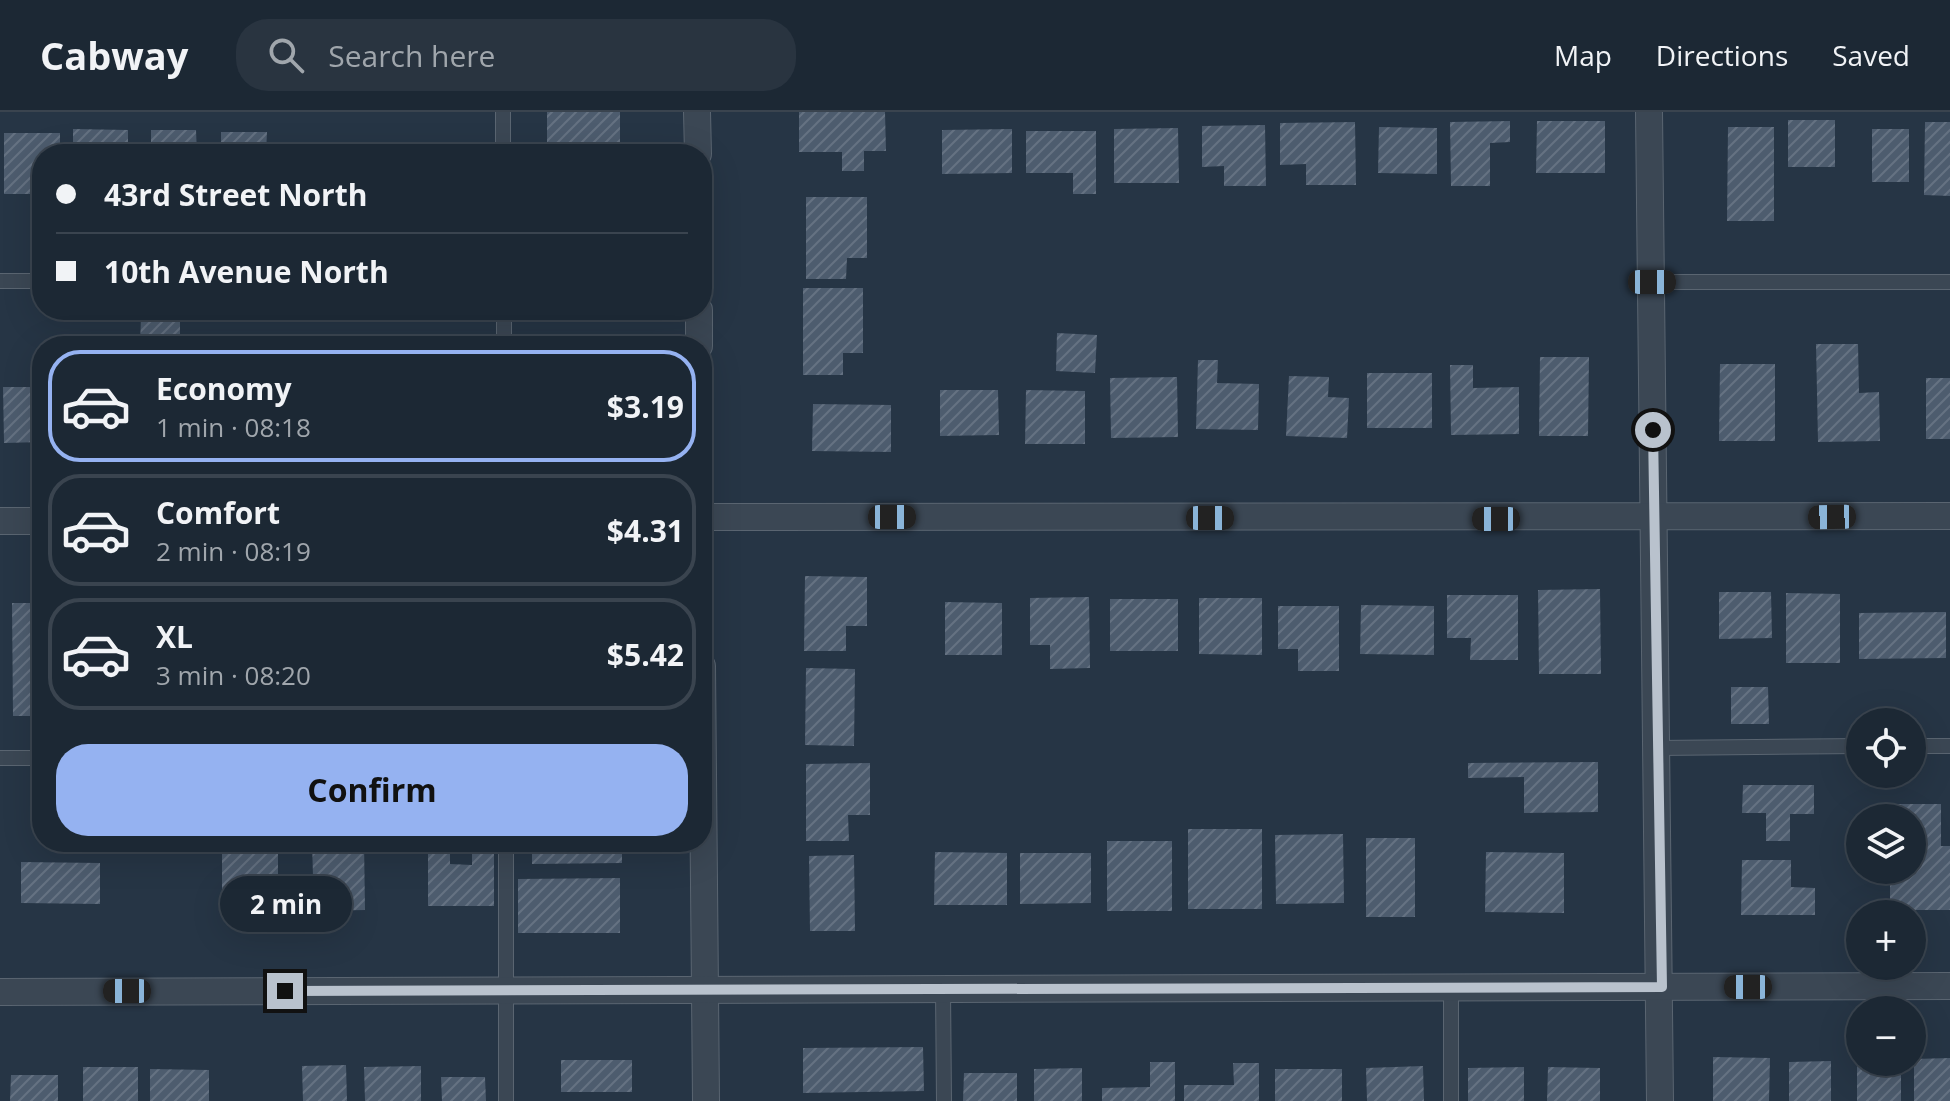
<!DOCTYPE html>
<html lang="en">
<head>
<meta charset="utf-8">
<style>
	:root { --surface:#1c2834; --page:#293440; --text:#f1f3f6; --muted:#a0a6ac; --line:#3a444f; --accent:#95b2f1 }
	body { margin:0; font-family:"Open Sans",sans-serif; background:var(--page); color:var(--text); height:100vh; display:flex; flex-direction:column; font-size:30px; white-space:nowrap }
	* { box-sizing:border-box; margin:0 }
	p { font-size:26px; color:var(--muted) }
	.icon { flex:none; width:44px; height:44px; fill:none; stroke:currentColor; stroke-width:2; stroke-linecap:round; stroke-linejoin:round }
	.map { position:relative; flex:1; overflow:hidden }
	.drawer { position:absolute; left:32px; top:224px; width:680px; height:516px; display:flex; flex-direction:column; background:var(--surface); border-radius:32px; box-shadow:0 8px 32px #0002,0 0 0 2px var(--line) }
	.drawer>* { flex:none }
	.hud { position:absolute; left:32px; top:32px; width:680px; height:176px; border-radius:32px; box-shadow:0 8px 32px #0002,0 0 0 2px var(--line); display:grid; align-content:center; height:176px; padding:0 24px; background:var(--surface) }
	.fabs { position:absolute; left:1846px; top:596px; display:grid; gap:16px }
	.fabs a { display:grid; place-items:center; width:80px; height:80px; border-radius:50%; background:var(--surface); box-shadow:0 8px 32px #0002,0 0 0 2px var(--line); font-size:40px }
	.end { position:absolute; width:36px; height:36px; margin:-18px; border:10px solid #b9c2cd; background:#111; box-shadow:0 0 0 4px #111 }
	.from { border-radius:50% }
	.bubble { position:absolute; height:56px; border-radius:28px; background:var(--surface); box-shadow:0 8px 32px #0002,0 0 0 2px var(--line); font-size:26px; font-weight:700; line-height:56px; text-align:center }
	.car { position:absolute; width:24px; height:48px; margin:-24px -12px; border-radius:10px; box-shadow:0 0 6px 2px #0007; background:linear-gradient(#222 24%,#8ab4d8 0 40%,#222 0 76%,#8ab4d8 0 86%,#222 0) }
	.hud b { display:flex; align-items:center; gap:28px; height:76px; font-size:30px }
	.hud b+b { border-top:2px solid var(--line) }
	.hud i { width:20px; height:20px; background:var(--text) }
	ul { padding:14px 0 0; list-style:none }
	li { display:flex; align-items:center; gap:24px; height:112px; margin:0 16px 12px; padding:0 8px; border:4px solid var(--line); border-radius:32px }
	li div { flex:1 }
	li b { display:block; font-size:30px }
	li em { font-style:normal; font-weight:700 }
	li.selected { border-color:var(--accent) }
	li>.icon { width:72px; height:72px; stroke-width:1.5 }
	.action { display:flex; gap:16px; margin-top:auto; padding:16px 24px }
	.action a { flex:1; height:92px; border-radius:32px; background:var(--accent); color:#111; font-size:32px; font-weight:700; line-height:92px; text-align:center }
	header { display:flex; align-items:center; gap:48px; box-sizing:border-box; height:112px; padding:0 40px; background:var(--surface); border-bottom:2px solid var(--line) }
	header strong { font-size:38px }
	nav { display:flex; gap:44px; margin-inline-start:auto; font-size:28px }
	.search { width:560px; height:72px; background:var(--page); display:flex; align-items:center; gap:20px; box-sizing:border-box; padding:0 28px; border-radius:32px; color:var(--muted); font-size:30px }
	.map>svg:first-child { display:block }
	.building { fill:url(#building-hatch) }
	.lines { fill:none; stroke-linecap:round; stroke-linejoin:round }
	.service-casing { stroke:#5a6571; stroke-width:16 }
	.minor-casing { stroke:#5a6571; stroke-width:28 }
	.service { stroke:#3b4754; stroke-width:14 }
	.minor { stroke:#3b4754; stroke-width:26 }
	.route { stroke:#b9c2cd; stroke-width:10 }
</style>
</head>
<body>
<header>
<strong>Cabway</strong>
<div class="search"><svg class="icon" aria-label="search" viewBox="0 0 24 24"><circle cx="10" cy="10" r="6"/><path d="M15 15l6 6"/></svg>Search here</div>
<nav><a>Map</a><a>Directions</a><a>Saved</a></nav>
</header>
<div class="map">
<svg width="1950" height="989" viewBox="0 0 1950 989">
	<defs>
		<pattern id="building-hatch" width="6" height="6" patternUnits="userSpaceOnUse" patternTransform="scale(2)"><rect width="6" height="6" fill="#4d5c6e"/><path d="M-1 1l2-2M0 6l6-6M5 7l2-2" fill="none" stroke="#657282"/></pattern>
	</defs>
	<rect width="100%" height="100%" fill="#263545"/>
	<g class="building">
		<rect x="547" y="0" width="73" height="42"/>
		<path d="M799 0H885L886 39H864V59H842V40H799Z"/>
		<rect x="1788" y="8" width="47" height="47"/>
		<path d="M1510 9V30L1490 31V74H1451L1450 10Z"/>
		<path d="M1537 9H1605V61H1536Z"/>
		<path d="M1355 10 1356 73H1306V52L1280 53V11Z"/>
		<path d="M1925 10H1950V84L1924 83Z"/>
		<path d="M1265 13 1266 74H1224V54L1202 55V14Z"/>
		<path d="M1379 15 1437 16V62L1378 61Z"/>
		<path d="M1728 15H1774V109H1727Z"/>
		<path d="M1178 16 1179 71H1114V17Z"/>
		<path d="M73 17 128 18V42H73Z"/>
		<path d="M1012 17V61L942 62V18Z"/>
		<rect x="1872" y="17" width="37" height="53"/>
		<path d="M151 18H196L197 42H151Z"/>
		<path d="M1026 19H1096V82H1073V61H1026Z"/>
		<path d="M221 20H267L266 42H221Z"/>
		<path d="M4 21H60V42H42V103H32V82H4Z"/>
		<rect x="429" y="31" width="57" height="11"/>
		<path d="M322 35 389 38V42H322Z"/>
		<path d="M806 85H867V146H847L846 167H806Z"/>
		<path d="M803 176H863V241H843V263H803Z"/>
		<path d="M579 198H620V203L579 202Z"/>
		<path d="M141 204H180V234H140Z"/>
		<path d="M1057 221 1097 223 1095 261 1056 259Z"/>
		<path d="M548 222 631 223V234H548Z"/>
		<path d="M1816 232H1858L1859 281 1879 280 1880 329 1818 330Z"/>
		<path d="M1540 245H1589L1588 324H1539Z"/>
		<path d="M1198 248H1218L1217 271 1259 272 1258 318 1196 317Z"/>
		<path d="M1720 252H1775V329H1719Z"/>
		<path d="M1450 253H1473V276L1519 275V322L1451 323Z"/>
		<rect x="1367" y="261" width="65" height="55"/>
		<path d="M1289 264 1329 265 1328 285 1349 286 1347 326 1286 324Z"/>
		<path d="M1177 265 1178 325 1111 326 1110 266Z"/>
		<rect x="1926" y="266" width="24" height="61"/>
		<path d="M3 275H42V330L4 331Z"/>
		<path d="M940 278H998L999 323 940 324Z"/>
		<path d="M1026 278 1085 279V332H1025Z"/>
		<path d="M813 292 891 293V340L812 339Z"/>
		<path d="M805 464 867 465V514H846V539H804Z"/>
		<path d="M1600 477 1601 562H1539L1538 478Z"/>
		<path d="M1719 480H1771L1772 526 1719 527Z"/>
		<path d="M1786 481 1840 482V551H1786Z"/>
		<path d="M1447 483H1518V548H1470L1471 526H1447Z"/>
		<path d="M1089 485 1090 556 1050 557V533H1030V486Z"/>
		<path d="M1199 486H1262V543L1199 542Z"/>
		<rect x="1110" y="487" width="68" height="52"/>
		<path d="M945 490 1002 491V543H945Z"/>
		<path d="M12 491H42V535H39L42 604H13Z"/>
		<path d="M1361 493 1434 494V543L1360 542Z"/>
		<path d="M1278 494H1339V559H1298V537H1278Z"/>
		<path d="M1946 500V546L1859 547V501Z"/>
		<path d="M806 556 855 557 854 634 805 633Z"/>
		<path d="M1731 575H1768L1769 612H1731Z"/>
		<path d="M1598 650V700L1524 701V665L1468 666V651Z"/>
		<path d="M870 651V703H848L849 729H806V652Z"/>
		<path d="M1743 673H1814V702H1790V729H1766V701H1742Z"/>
		<path d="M1890 692H1941V734H1950V798H1890V758H1912V706H1890Z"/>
		<rect x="1188" y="717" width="74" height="80"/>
		<path d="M1343 722 1344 791 1276 792 1275 723Z"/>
		<rect x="1366" y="726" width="49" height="79"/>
		<rect x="1107" y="729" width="65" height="70"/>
		<rect x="222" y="730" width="56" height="64"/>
		<path d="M312 730H364L365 798 314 799Z"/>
		<path d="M532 730H622V751L532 752Z"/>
		<path d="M428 731 450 732V752L472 753V731L494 732V794H428Z"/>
		<path d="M935 740 1007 741V793H934Z"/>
		<path d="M1486 740 1564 741V801L1485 800Z"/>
		<path d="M1020 741H1091V791L1020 792Z"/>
		<path d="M854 743 855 819H810L809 744Z"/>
		<path d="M1742 748H1791V775L1815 776V803H1741Z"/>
		<path d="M21 750 100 751V792L21 791Z"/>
		<path d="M620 766V821H518V767Z"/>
		<path d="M923 935 924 979 803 981V936Z"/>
		<path d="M1857 944 1860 950H1901V989H1857Z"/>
		<path d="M1713 945 1770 946 1769 989H1713Z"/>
		<path d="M1950 946V989H1914V947Z"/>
		<rect x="561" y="948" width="71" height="32"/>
		<path d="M1831 949V989H1789V950Z"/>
		<path d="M1150 950H1175V989H1102V976L1150 975Z"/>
		<path d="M1233 951H1259V989H1184V973H1234Z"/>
		<path d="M346 953 347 989H303L302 954Z"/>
		<path d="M421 954V989H365L364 955Z"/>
		<path d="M1423 954 1424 989H1367L1366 956Z"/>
		<rect x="83" y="955" width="55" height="34"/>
		<path d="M1524 955V989H1468V956Z"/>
		<path d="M1548 955 1600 956V989H1547Z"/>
		<path d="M1082 956V989H1034V957Z"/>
		<path d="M150 957 209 958V989H150Z"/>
		<rect x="1275" y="957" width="67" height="32"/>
		<path d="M964 961H1017V989H963Z"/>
		<path d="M11 963H58V989H10Z"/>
		<path d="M441 965H485L486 989H442Z"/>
	</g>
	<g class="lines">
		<g class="service-casing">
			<g id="service">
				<path d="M503 0V42"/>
				<path d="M0 169H42"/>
				<path d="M1652 170H1950"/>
				<path d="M504 198V234"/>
				<path d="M1912 634H1950"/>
				<path d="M1658 636 1860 634"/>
				<path d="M0 646H42"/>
				<path d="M1451 875V989"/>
				<path d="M943 877 944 989"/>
				<path d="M506 989V730"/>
			</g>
		</g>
		<g class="minor-casing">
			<g id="minor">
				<path d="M697 0 698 42"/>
				<path d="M1649 0 1660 989"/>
				<path d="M699 198V234"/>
				<path d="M702 405 1950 404"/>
				<path d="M0 409H42"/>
				<path d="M702 554 706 989"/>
				<path d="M0 880 1950 874"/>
			</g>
		</g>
		<use href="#service" class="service"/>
		<use href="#minor" class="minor"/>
	</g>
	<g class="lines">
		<path class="route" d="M285 879 1662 875 1653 318"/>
	</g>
</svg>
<div class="fabs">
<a><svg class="icon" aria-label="locate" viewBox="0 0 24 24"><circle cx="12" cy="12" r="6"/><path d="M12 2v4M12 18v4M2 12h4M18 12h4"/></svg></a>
<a><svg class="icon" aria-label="layers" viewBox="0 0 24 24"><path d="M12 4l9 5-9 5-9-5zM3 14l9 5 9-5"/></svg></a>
<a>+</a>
<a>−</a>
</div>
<i class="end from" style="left:1653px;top:318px"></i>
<i class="end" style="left:285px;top:879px"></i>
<div class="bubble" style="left:220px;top:764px;width:132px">2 min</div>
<i class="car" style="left:1652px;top:170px;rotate:90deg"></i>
<i class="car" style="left:892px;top:405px;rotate:90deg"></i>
<i class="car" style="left:1832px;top:405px;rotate:269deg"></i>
<i class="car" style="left:1210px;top:406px;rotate:90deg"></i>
<i class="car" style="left:1496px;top:407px;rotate:270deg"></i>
<i class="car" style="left:1748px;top:875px;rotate:270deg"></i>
<i class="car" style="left:127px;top:879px;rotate:270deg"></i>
<div class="hud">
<b><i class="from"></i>43rd Street North</b>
<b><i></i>10th Avenue North</b>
</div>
<section class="drawer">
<ul>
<li class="selected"><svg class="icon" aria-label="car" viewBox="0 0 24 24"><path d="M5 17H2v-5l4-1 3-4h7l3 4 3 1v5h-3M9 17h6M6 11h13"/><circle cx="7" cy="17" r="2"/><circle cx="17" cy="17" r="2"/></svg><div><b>Economy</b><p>1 min · 08:18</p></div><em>$3.19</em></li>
<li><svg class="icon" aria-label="car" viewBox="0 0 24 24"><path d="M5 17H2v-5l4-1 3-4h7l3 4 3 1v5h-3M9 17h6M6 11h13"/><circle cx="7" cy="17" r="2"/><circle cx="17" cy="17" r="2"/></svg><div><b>Comfort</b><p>2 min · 08:19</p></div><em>$4.31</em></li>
<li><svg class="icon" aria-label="car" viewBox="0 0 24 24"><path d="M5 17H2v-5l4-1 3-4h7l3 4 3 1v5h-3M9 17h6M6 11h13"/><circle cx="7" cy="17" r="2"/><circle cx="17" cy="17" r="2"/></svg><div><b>XL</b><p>3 min · 08:20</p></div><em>$5.42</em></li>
</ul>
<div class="action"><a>Confirm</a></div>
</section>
</div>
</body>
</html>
